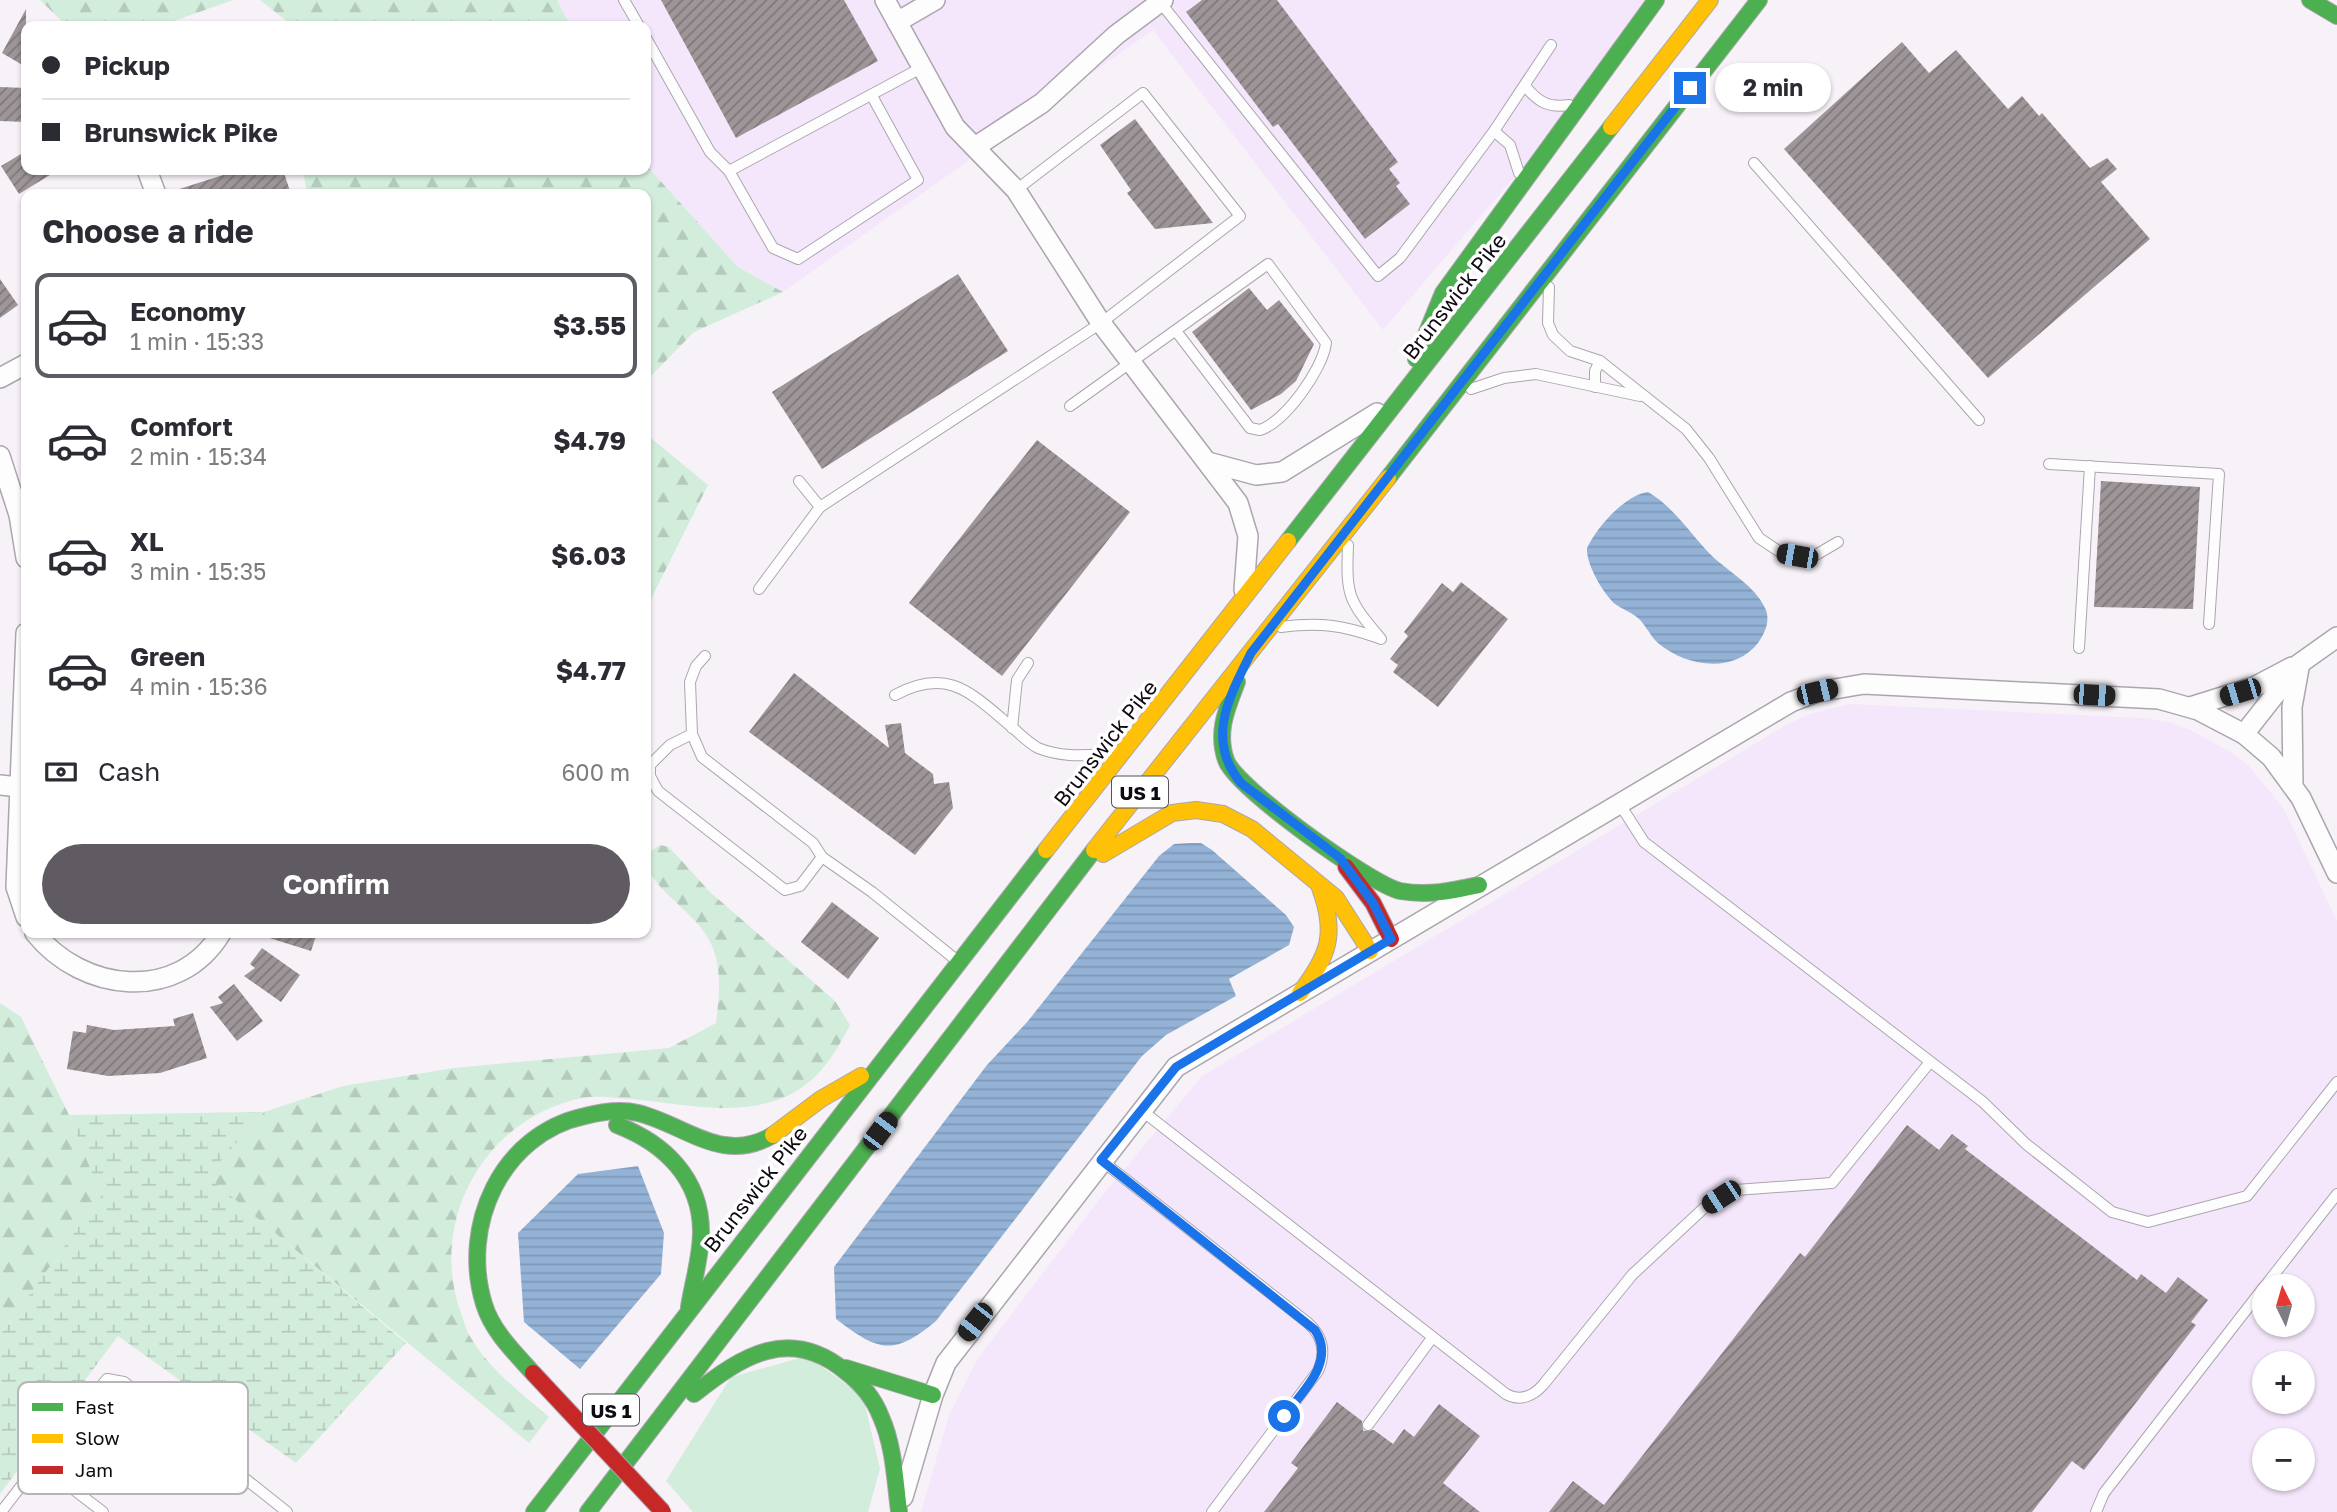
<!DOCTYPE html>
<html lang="en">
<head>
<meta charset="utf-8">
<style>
	:root { --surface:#fff; --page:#f2f2f3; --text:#2b2b33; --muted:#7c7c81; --line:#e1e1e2; --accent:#605b62 }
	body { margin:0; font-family:"Golos Text",sans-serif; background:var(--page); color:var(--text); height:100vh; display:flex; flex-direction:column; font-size:26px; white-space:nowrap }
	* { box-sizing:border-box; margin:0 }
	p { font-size:23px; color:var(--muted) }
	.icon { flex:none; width:38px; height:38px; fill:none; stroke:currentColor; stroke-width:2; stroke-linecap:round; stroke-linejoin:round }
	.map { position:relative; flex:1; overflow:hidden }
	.side { position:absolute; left:21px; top:189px; width:630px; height:749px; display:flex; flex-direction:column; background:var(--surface); border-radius:14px; box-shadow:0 2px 5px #0004 }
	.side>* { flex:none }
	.guide { position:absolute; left:21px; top:21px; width:630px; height:154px; border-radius:14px; box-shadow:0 2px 5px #0004; display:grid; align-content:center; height:154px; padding:0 21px; background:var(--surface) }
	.needle { width:46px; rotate:355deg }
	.fabs { position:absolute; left:2252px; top:1274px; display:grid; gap:14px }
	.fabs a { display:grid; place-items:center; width:63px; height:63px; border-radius:50%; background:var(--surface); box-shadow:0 2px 5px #0004; font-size:35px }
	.end { position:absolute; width:32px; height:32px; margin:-16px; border:9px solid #1a73e8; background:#fff; box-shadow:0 0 0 4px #fff }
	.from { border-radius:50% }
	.bubble { position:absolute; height:49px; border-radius:24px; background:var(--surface); box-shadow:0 2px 5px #0004; font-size:23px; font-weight:700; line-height:49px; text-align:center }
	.car { position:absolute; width:21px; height:42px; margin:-21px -10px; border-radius:9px; box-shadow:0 0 5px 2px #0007; background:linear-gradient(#222 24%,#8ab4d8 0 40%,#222 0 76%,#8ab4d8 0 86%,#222 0) }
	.guide b { display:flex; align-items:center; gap:24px; height:66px; font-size:26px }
	.guide b+b { border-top:2px solid var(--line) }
	.guide i { width:18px; height:18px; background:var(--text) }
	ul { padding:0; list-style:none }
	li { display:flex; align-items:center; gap:21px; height:105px; margin:0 14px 10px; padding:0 7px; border:4px solid transparent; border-radius:14px }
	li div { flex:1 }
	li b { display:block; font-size:26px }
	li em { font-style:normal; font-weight:700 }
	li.active { border-color:var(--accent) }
	li>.icon { width:63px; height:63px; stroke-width:1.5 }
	h2 { padding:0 21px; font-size:32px; line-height:84px }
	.pay { display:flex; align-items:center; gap:18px; height:77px; padding:0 21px; font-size:26px }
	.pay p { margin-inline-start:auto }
	.primary-button { display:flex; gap:14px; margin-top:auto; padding:14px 21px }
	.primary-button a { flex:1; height:80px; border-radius:42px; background:var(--accent); color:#fff; font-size:28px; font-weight:700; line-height:80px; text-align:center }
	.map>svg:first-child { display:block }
	.built { fill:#f5e7fb; fill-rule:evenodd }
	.grass { fill:#d3eddc }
	.forest { fill:url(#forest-firs) }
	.wetland { fill:url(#wetland-marsh) }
	.water { fill:url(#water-rules) }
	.building { fill:url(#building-hatch) }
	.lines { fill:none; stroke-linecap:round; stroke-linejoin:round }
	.lane-casing { stroke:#aba6ad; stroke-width:12 }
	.street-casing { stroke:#aba6ad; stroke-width:22 }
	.fast-casing { stroke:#aba6ad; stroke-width:18 }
	.slow-casing { stroke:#aba6ad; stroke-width:18 }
	.jam-casing { stroke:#aba6ad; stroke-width:18 }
	.lane { stroke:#fefdfe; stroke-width:10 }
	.street { stroke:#fefdfe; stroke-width:19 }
	.fast { stroke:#4caf50; stroke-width:16 }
	.slow { stroke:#ffc107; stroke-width:16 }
	.jam { stroke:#c62828; stroke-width:16 }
	.jam-bridge-casing { stroke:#aba6ad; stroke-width:18; stroke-linecap:butt }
	.jam-bridge { stroke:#c62828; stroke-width:16 }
	.route { stroke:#1a73e8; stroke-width:9 }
	.labels { text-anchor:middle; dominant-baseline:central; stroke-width:7; stroke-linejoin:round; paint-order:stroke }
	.shield { fill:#fff; stroke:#575358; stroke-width:2 }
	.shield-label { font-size:19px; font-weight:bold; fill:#0f0911 }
	.street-label { font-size:21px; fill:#0f0911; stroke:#fff }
	.key { fill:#fff; stroke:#b7b5b8; stroke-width:2 }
	.key-label { font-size:19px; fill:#0f0911 }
</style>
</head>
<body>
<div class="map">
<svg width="2337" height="1512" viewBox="0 0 2337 1512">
	<defs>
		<pattern id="forest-firs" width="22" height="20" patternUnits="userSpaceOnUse" patternTransform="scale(1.75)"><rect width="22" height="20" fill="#d3eddc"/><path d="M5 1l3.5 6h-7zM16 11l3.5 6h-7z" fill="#b4cabc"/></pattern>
		<pattern id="wetland-marsh" width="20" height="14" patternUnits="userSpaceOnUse" patternTransform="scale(1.75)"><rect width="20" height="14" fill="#d3eddc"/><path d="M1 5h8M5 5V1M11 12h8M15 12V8" fill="none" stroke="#b4cabc"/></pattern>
		<pattern id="water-rules" width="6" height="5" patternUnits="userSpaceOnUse" patternTransform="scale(1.75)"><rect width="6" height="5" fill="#94b2d6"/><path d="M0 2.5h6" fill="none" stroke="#7e98b7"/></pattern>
		<pattern id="building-hatch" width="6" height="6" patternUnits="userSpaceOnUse" patternTransform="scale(1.75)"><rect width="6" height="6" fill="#9d9597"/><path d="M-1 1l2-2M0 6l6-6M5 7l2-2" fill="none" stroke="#7e787a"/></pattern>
	</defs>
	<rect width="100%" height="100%" fill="#f7f2f8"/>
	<g class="built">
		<path d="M557 0H1645L1519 172 1383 330 1153 30 783 292 738 267 646 165V26H570Z"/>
		<path d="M1851 704 2143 718 2169 722 2191 730 2232 753 2249 766 2284 809 2337 921V1512H921L949 1415 978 1358 1101 1197 1202 1076 1788 724 1812 713ZM2264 1286H2303V1325H2264ZM2264 1363H2303V1402H2264ZM2264 1440H2303V1479H2264Z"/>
	</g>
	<path class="grass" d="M807 1356 863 1396 880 1469 868 1512H693L666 1481 731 1377Z"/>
	<g class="forest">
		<path d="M40 0H233L160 26H67Z"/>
		<path d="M260 0H557L570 26H293Z"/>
		<path d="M646 165 738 267 783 292 694 332 646 381V194H307L303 170H646Z"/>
		<path d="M646 434 708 485 646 609Z"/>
		<path d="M660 845 669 847 710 892 835 1001 850 1025C832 1060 813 1089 774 1101 729 1116 677 1103 631 1099 615 1098 599 1095 583 1098 486 1116 427 1221 461 1313 464 1321 466 1331 471 1338 490 1370 521 1393 549 1417L529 1443 206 1176 264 1112 343 1086 454 1068 669 1048 716 1023C720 990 724 956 701 928 685 908 663 894 649 872L650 852Z"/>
		<path d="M0 1003 21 1017 69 1115 102 1196 0 1335Z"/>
	</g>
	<path class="wetland" d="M264 1112 207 1176 406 1343 296 1463 118 1336 0 1494V1335L101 1196 69 1115Z"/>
	<g class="water">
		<path d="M1648 492C1675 508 1691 535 1712 556 1729 572 1755 586 1765 608 1771 620 1765 633 1758 643 1734 674 1686 667 1658 643 1650 636 1646 625 1638 618 1631 612 1622 609 1615 604 1603 593 1586 564 1587 548 1597 527 1625 495 1648 492Z"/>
		<path d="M1189 843H1201L1212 850 1286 915 1294 927 1289 945 1229 979 1236 996 1166 1035 1142 1056 936 1321C893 1357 878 1351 836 1319L834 1267 987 1065 1028 1021 1159 856 1174 844Z"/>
		<path d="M638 1166 664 1233 661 1274 580 1369 524 1322 518 1233 578 1174Z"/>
	</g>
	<g class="building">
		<path d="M661 0H844L878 61 736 138Z"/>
		<path d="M1202 0H1277L1398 162 1389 169 1400 183 1396 186 1410 204 1365 239 1278 124 1273 127 1186 12Z"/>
		<path d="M26 9V67L2 53Z"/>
		<path d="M1902 42 1929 73 1956 50 2008 109 2022 96 2039 116 2042 113 2090 168 2107 158 2117 169 2101 182 2150 239 1988 378 1784 149Z"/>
		<path d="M0 87 26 88V122L0 121Z"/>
		<path d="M1135 119 1213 223 1155 229 1127 193 1131 190 1100 145Z"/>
		<path d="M26 151V170H58L19 194 1 166Z"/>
		<path d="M239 170H283L291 194H173V191Z"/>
		<path d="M958 274 1008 351 822 469 772 392Z"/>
		<path d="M0 279 18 305 0 318Z"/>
		<path d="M1249 288 1267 310 1279 300 1314 344 1296 381 1281 394 1251 410 1192 332Z"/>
		<path d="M1037 440 1130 512 1002 676 909 603Z"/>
		<path d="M2101 481 2200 487 2193 609 2094 607Z"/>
		<path d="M1461 582 1508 619 1438 707 1393 672 1398 665 1390 659 1408 636 1404 632 1442 583 1453 592Z"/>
		<path d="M794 673 889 748 885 725 901 723 905 753 933 774 934 784 949 782 953 808 915 855 749 732Z"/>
		<path d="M832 902 879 938 848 979 801 942Z"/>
		<path d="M264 933H317L311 951 263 936Z"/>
		<path d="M262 948 300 975 281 1002 244 976 255 968 250 964Z"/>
		<path d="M234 984 263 1021 237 1041 210 1007 223 1003 218 997Z"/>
		<path d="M193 1013 207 1058 160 1073 108 1076 67 1069 73 1031 86 1033 87 1025 114 1030 175 1026 173 1019Z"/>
		<path d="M1907 1125 1939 1150 1952 1134 1968 1146 1965 1149 2137 1280 2141 1274 2166 1293 2178 1277 2208 1300 2191 1322 2196 1325 2084 1470 2072 1461 2032 1512H1549L1573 1481 1604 1505 1800 1253 1805 1257Z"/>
		<path d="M1337 1402 1362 1421 1363 1431 1374 1430 1393 1444 1404 1429 1414 1437 1439 1404 1480 1436 1443 1483 1480 1512H1264L1298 1468 1291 1463Z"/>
	</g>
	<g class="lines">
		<g class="lane-casing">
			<g id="lane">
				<path d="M624 0 639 26"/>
				<path d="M1160 2 1378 276 1400 258 1494 131 1551 45"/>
				<path d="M646 38 710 152 729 171 773 248 798 259 918 180 872 96"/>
				<path d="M1525 86C1538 102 1548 108 1569 105"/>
				<path d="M1494 131 1510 145 1519 173"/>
				<path d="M1754 163 1979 420"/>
				<path d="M729 171 921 68"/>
				<path d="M1549 287 1548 323 1553 335 1570 351 1600 361 1686 429 1709 458 1759 538 1783 554 1797 556H1814L1838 542"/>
				<path d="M1595 387V371L1600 361"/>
				<path d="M1471 389 1504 378 1536 374 1640 396"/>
				<path d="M1070 406 1268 264 1326 343C1323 369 1285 422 1260 430L1250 428 1176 331"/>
				<path d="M2049 464 2219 474 2209 624"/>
				<path d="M799 481 820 507 1101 323 1240 216 1143 93 1016 190"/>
				<path d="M1348 545C1346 596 1348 600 1381 639"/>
				<path d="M759 589 820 507"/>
				<path d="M1281 627C1320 622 1342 625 1379 638"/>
				<path d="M2079 648 2090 466"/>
				<path d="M705 656 696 666 690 682 692 734 702 757 813 843 822 857 872 892 955 959"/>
				<path d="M895 695C949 666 972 694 1013 728 1021 735 1029 743 1038 748 1062 758 1087 755 1113 754"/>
				<path d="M1012 728 1017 680 1028 663"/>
				<path d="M692 734 670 745 650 765V776L658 791 785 890 800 886 822 857"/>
				<path d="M1619 803 1644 842 1983 1102 2026 1144 2112 1212 2148 1222 2247 1196 2337 1082"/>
				<path d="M1141 1110 1506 1394C1520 1402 1533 1396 1543 1385L1632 1275 1704 1208 1736 1190 1832 1183 1930 1062"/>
				<path d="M1101 1160 1308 1323C1323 1336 1326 1353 1318 1371L1212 1512"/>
				<path d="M2265 1286 2337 1194"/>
				<path d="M1368 1425 1432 1338"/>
				<path d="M1 1512 39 1463"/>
				<path d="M103 1512 39 1463 107 1379 124 1382 287 1512"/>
				<path d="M2096 1512 2104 1493 2264 1287"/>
			</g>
		</g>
		<g class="street-casing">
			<g id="street">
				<path d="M885 0 955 127 1016 190 1101 323 1238 503 1248 536 1244 590"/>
				<path d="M897 22 935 0"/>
				<path d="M975 147 1042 103 1116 35 1163 0"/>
				<path d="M147 170 156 194"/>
				<path d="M0 378 26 364"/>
				<path d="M0 456 19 515 26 558"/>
				<path d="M1208 462 1256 475 1282 472 1377 413"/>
				<path d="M26 633 16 887 26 917"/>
				<path d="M2190 707 2254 687 2292 667"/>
				<path d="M2244 734 2299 664 2337 637"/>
				<path d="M0 785 19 787"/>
				<path d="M2293 785 2292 707 2299 668"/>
				<path d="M35 933C82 992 178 1004 221 933"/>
				<path d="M903 1497 933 1395 946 1363 1176 1067 1791 702 1817 692 1864 684 2159 699 2198 710 2244 734 2271 757 2301 798 2337 873"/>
			</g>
		</g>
		<g class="fast-casing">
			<g id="fast">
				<path d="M2310 0 2337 16"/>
				<path d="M1416 359 1443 293 1656 0"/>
				<path d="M1388 478 1759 0"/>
				<path d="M1288 541 1611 127"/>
				<path d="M1237 682C1227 708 1216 732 1226 760 1235 787 1370 884 1400 891 1428 896 1451 891 1479 885"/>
				<path d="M617 1125C664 1143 701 1178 701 1232 701 1257 693 1282 689 1307"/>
				<path d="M846 1368 933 1395"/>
				<path d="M533 1373C515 1353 492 1331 484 1304 460 1226 501 1134 585 1116 601 1112 621 1109 638 1113 686 1125 722 1165 773 1135"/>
				<path d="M694 1394C743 1355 790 1326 845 1371 861 1383 874 1399 881 1417 894 1446 895 1480 899 1511"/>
				<path d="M534 1512 1046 850"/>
				<path d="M588 1512 1094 850"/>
			</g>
		</g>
		<g class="slow-casing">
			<g id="slow">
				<path d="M1611 127 1710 0"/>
				<path d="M1046 850 1288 541"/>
				<path d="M1094 850 1388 478"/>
				<path d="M1103 854 1172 813 1196 810 1223 814 1252 829 1336 898 1370 951"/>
				<path d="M1300 993C1329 955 1337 934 1320 888"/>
				<path d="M773 1135 821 1099 861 1076"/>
			</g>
		</g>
		<g class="jam-casing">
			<path id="jam" d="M1346 867 1373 903 1391 939"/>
		</g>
		<use href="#lane" class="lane"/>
		<use href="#street" class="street"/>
		<use href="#fast" class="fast"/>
		<use href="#slow" class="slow"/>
		<use href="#jam" class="jam"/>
		<g class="jam-bridge-casing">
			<path id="jam-bridge" d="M533 1373 663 1512"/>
		</g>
		<use href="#jam-bridge" class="jam-bridge"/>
	</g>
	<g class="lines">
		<path class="route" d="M1284 1416C1303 1391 1336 1362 1315 1330L1101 1160 1176 1067 1391 939 1373 903 1340 858 1241 783C1205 740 1229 697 1251 653L1690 88"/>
	</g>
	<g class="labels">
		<g class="shield">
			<rect x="1112" y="776.5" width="56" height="31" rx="5"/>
			<rect x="583" y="1394.5" width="56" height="31" rx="5"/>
		</g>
		<g class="shield-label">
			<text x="1140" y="792">US 1</text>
			<text x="611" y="1410">US 1</text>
		</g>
		<g class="street-label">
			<text transform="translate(1454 296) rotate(-52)">Brunswick Pike</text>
			<text transform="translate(1105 743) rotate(-52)">Brunswick Pike</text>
			<text transform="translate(755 1189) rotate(-52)">Brunswick Pike</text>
		</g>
	</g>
	<rect x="18" y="1382" width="230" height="112" rx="10" class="key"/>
	<rect x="32" y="1403" width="31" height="8" fill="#4caf50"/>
	<rect x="32" y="1434" width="31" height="9" fill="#ffc107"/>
	<rect x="32" y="1466" width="31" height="8" fill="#c62828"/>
	<g class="key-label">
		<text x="75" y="1414">Fast</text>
		<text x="75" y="1445">Slow</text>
		<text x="75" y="1477">Jam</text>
	</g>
</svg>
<div class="fabs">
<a><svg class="needle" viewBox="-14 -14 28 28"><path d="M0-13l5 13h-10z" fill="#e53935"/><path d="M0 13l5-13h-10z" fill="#7c7c81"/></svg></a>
<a>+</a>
<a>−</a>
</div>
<i class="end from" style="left:1284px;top:1416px"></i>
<i class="end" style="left:1690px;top:88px"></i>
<div class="bubble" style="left:1715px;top:63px;width:116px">2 min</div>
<i class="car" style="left:1797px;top:556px;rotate:280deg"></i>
<i class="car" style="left:1817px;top:692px;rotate:77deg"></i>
<i class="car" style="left:2240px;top:692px;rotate:253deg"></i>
<i class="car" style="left:2094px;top:695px;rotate:93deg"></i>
<i class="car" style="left:880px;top:1131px;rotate:37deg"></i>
<i class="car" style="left:1721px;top:1197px;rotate:237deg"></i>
<i class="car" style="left:975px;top:1322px;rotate:218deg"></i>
<div class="guide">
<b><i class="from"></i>Pickup</b>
<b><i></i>Brunswick Pike</b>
</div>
<section class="side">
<h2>Choose a ride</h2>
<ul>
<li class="active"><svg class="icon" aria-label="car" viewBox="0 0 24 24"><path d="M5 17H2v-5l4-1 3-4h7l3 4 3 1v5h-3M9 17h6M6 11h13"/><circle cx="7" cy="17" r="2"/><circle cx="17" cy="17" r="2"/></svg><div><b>Economy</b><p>1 min · 15:33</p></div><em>$3.55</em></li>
<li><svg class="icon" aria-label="car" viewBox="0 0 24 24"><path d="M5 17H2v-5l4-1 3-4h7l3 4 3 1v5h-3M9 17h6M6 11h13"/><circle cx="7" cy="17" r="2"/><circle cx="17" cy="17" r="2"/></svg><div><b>Comfort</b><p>2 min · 15:34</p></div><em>$4.79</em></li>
<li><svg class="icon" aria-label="car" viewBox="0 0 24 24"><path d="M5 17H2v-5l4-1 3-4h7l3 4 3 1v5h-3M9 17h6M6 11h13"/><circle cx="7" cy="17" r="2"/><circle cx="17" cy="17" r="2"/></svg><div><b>XL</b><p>3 min · 15:35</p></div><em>$6.03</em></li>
<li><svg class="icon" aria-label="car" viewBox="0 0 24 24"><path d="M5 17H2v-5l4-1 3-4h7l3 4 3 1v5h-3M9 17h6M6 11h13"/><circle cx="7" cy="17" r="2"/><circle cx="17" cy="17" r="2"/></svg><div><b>Green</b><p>4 min · 15:36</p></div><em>$4.77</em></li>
</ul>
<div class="pay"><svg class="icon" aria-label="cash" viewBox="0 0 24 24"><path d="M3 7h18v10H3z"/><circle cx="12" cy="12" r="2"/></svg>Cash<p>600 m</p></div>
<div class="primary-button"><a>Confirm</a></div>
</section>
</div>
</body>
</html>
